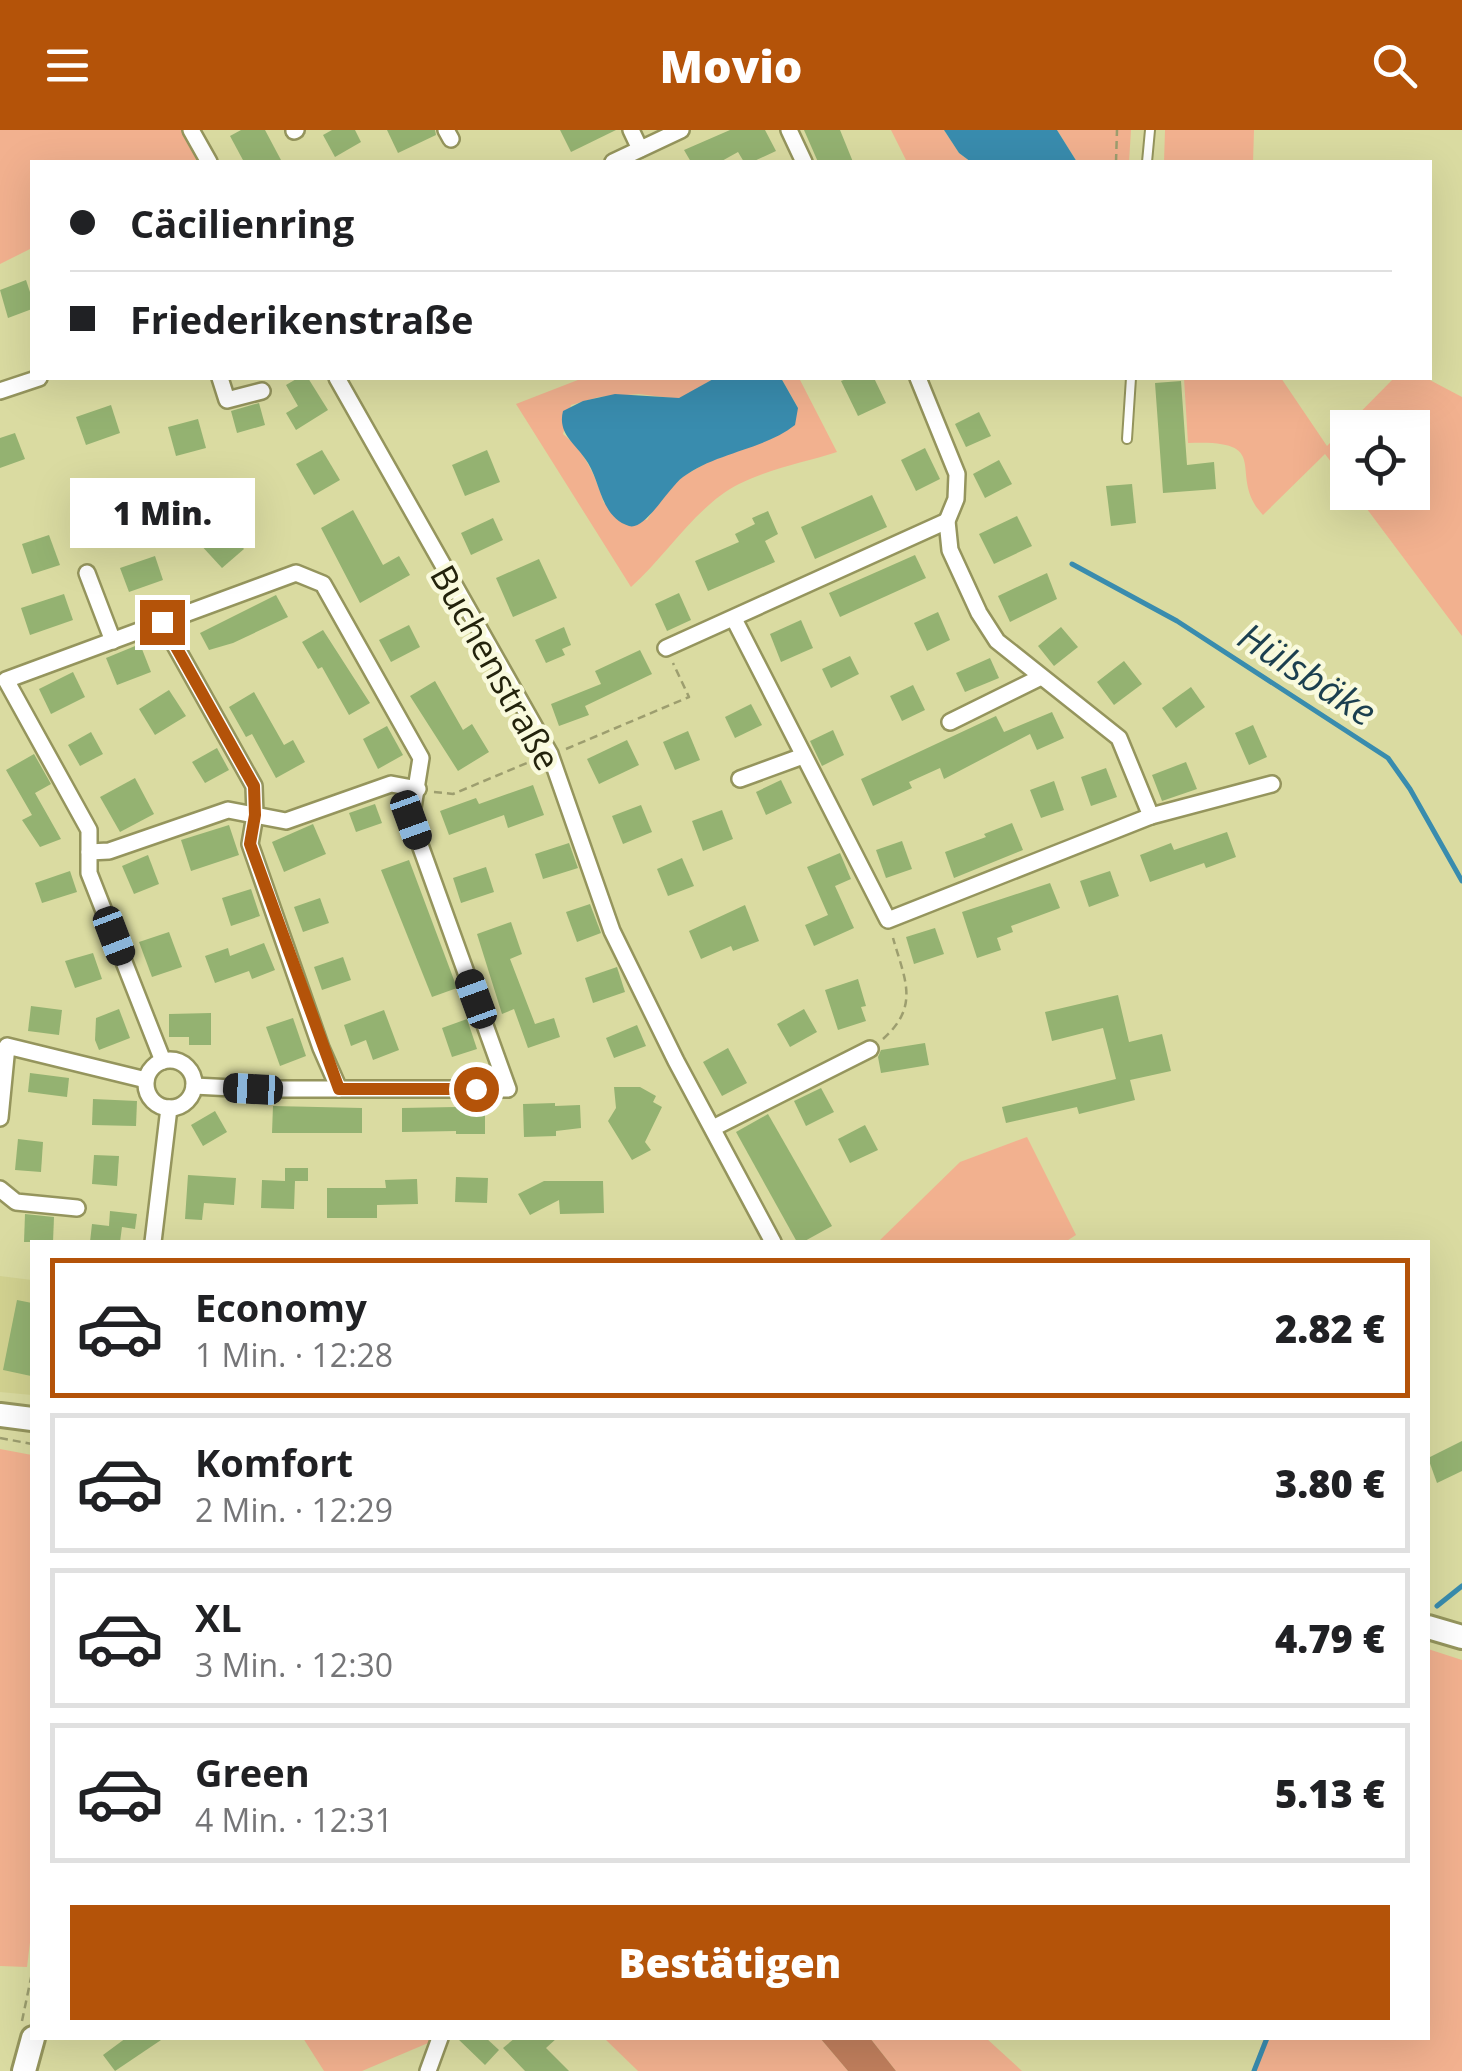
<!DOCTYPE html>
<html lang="de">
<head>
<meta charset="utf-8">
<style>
	:root { --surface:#fff; --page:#f2f2f2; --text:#202124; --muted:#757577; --line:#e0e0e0; --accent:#b45309 }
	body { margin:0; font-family:"Open Sans",sans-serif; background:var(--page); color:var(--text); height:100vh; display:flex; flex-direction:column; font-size:38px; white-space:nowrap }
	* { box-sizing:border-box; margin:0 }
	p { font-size:32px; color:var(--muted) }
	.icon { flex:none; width:55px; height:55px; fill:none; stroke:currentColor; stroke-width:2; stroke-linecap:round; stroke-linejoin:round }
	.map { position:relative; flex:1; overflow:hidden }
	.sheet { position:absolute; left:30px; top:1110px; width:1400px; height:800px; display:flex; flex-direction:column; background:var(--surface); border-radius:0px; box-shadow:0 10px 40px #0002 }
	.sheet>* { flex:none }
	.hud { position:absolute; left:30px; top:30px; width:1402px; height:220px; border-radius:0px; box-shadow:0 10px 40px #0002; display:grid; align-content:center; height:220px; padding:0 40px; background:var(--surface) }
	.fabs { position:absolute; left:1330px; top:280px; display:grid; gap:20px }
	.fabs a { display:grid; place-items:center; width:100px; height:100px; border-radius:0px; background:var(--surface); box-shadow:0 10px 40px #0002; font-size:50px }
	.end { position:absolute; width:45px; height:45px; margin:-22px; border:12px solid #b45309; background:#fff; box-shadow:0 0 0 5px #fff }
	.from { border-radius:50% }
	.bubble { position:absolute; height:70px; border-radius:0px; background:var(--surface); box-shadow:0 10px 40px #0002; font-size:32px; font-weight:800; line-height:70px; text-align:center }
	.car { position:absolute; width:30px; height:60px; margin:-30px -15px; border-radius:12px; box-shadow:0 0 8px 2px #0007; background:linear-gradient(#222 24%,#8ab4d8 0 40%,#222 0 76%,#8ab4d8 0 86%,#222 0) }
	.hud b { display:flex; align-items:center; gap:35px; height:95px; font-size:38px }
	.hud b+b { border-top:2px solid var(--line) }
	.hud i { width:25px; height:25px; background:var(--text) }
	ul { padding:18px 0 0; list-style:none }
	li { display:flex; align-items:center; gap:30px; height:140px; margin:0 20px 15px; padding:0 20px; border:5px solid var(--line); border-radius:0px }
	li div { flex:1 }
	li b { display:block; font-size:38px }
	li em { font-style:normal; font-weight:800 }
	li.active { border-color:var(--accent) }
	li>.icon { width:90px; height:90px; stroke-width:1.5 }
	.cta { display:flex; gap:20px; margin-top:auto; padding:20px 40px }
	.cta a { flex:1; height:115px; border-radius:0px; background:var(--accent); color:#fff; font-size:40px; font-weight:800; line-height:115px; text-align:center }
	header { display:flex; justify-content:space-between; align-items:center; height:130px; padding:0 40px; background:var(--accent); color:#fff; font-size:45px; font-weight:800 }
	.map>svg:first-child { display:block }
	.built { fill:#d2d290 }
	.green { fill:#f2b18f }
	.forest { fill:#c17f5d }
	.water { fill:#398cae }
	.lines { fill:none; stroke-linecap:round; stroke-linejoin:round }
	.stream { stroke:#398cae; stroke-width:5 }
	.building { fill:#94b271 }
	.lane-casing { stroke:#95955d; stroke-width:12 }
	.street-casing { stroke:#95955d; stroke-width:20 }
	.secondary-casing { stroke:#95955d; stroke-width:28 }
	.path { stroke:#9d9e6f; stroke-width:2.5; stroke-dasharray:8 5; stroke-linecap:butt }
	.lane { stroke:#fff; stroke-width:8 }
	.street { stroke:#fff; stroke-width:15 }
	.secondary { stroke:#fff; stroke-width:22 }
	.route { stroke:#b45309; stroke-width:12 }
	.labels { text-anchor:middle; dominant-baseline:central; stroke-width:9; stroke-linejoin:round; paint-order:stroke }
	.street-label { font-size:35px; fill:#23230c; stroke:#f9fadd }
	.water-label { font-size:38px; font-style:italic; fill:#1b3f4f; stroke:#f9fadd }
</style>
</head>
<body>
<header><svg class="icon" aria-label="menu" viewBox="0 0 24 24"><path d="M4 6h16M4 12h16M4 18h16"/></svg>Movio<svg class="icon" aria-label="search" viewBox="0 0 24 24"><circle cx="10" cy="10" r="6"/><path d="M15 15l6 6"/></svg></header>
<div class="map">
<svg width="1462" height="1941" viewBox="0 0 1462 1941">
	<rect width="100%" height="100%" fill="#dadba1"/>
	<path class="built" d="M0 1146 32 1150V1265L0 1262Z"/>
	<g class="green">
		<path d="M0 0H182L200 32H32V118L0 134Z"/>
		<path d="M891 0H944L959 23 971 32H907Z"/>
		<path d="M1057 0H1131L1129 32H1077Z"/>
		<path d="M1165 0H1254L1253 32H1164Z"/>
		<path d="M583 248H715L679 269 639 264 599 267 571 275 563 304C586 323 595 345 604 373L647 390 661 367 682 347 708 332 773 308 798 278 781 248H799L837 322C806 332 768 339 739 354 697 375 667 425 631 457L516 274Z"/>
		<path d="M1184 248H1281L1327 316 1394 248H1426L1462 267V506L1355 363 1412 362V298H1348L1347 353 1325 324 1263 385C1225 344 1277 309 1188 313Z"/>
		<path d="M1027 1007 1076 1105 1065 1112H878L960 1032Z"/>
		<path d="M0 1319 32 1325V1796L27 1837 0 1836Z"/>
		<path d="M1428 1519 1462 1530V1941H1252L1264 1908H1428Z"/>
		<path d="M303 1908H440L362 1941H324Z"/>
		<path d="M604 1908H820L848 1941H638Z"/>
		<path d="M870 1908H986L1022 1941H896Z"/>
	</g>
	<path class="forest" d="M820 1908H870L896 1941H848Z"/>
	<g class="water">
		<path d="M944 0H1057L1077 32H971L959 23Z"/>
		<path d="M715 248H781L798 278 795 295C763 320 717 322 683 347 668 358 645 401 629 396 601 387 601 354 588 333 577 314 557 305 563 281L583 271 615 264 679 268Z"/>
	</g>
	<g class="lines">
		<g class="stream">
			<path d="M1072 434 1177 491 1388 628 1410 659 1462 751"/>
			<path d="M1437 1476 1462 1456"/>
			<path d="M1254 1941 1267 1908"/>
		</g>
	</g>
	<g class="building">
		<path d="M241 0H265L282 32H244L230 6Z"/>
		<path d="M332 0H355L361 12 335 27 323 5Z"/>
		<path d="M387 0H435L436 5 398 23Z"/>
		<path d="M560 0H616L571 22Z"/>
		<path d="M730 0H765L776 21 752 32H744L738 22 720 32H691L684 20Z"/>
		<path d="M804 0H840L853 32H818Z"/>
		<path d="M26 150 32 168V179L8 188 0 160Z"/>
		<path d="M298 248H308L328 280 296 300 286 283 298 276 286 255Z"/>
		<path d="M849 248H874L886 273 858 286 841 251Z"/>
		<path d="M1181 251 1187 335 1214 332 1216 359 1163 363 1155 253Z"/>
		<path d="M259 273 265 295 237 303 231 281Z"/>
		<path d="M111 275 120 303 86 315 76 287Z"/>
		<path d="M979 282 991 306 966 317 955 294Z"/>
		<path d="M198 289 206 318 176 326 168 297Z"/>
		<path d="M15 303 25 329 0 338V308Z"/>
		<path d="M925 318 940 349 916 361 901 330Z"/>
		<path d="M322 320 340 350 314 365 296 334Z"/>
		<path d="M487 320 500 352 465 366 452 335Z"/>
		<path d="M999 330 1012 354 985 368 973 344Z"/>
		<path d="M230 348 255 377 232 396 208 367Z"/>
		<path d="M1132 354 1136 393 1111 396 1106 356Z"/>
		<path d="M872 365 887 397 815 429 801 397Z"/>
		<path d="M353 380 383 435 399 426 410 445 360 473 321 398Z"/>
		<path d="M768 381 778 404 765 411 775 432 708 461 695 431 739 412 735 404 755 394 752 388Z"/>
		<path d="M138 383 146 402 115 415 107 395Z"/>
		<path d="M1017 386 1032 416 994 434 979 404Z"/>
		<path d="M493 388 503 410 471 425 461 403Z"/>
		<path d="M221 393 244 419 222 438 199 413Z"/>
		<path d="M49 405 60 435 32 444 22 414Z"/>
		<path d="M915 425 926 448 840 487 829 463Z"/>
		<path d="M155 426 163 450 129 462 120 438Z"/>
		<path d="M539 429 557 468 513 487 496 448Z"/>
		<path d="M1047 443 1057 469 1010 492 998 466Z"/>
		<path d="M679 463 691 490 667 501 655 474Z"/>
		<path d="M64 464 73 490 30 505 21 478Z"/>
		<path d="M276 465 288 487 233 513 209 520 200 503Z"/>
		<path d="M938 482 950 510 927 521 914 493Z"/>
		<path d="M801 490 813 518 781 532 770 504Z"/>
		<path d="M409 495 420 517 391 532 379 510Z"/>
		<path d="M564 497 571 515 562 519 565 525 546 533 535 510Z"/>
		<path d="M1061 497 1078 517 1054 536 1038 516Z"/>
		<path d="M323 500 370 573 349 585 322 537 318 539 302 512Z"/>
		<path d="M140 514 151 542 117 555 106 528Z"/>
		<path d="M640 520 652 544 585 576 589 585 559 596 551 574 601 554 595 541Z"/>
		<path d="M850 526 859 544 831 558 822 539Z"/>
		<path d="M990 528 999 548 965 562 956 543Z"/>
		<path d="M1124 531 1142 554 1114 575 1097 552Z"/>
		<path d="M73 542 85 567 51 584 39 559Z"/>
		<path d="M435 551 463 600 472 594 489 622 458 641 410 566Z"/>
		<path d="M913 555 925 580 902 591 890 566Z"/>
		<path d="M1191 557 1205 577 1176 598 1162 578Z"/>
		<path d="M169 560 186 586 155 605 139 579Z"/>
		<path d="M254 562 284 615 293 610 305 632 276 648 252 604 246 607 229 577Z"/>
		<path d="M751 574 762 595 735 608 725 587Z"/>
		<path d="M1052 582 1064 608 1037 620 1030 604 944 649 940 638 909 652 912 658 873 676 861 649 996 586 1004 602Z"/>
		<path d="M1253 595 1267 627 1249 635 1235 603Z"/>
		<path d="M387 596 403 625 378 639 363 609Z"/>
		<path d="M833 600 844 625 822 636 810 611Z"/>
		<path d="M688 601 700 630 675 640 663 612Z"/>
		<path d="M91 602 103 624 80 636 68 615Z"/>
		<path d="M627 610 639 635 599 654 587 629Z"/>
		<path d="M217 618 229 640 205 653 192 632Z"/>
		<path d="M34 624 51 654 35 663 61 709 40 717 22 690 32 685 6 640Z"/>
		<path d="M1186 632 1197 659 1162 671 1152 645Z"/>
		<path d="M1106 638 1117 667 1091 676 1081 647Z"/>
		<path d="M135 648 154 684 120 702 100 667Z"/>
		<path d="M781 650 792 673 766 685 756 662Z"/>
		<path d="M1054 651 1064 680 1041 688 1030 660Z"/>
		<path d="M533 655 544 685 508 698 504 685 449 705 440 681 476 668 479 674Z"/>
		<path d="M375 674 382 693 356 702 349 683Z"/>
		<path d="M641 675 652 702 623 714 612 686Z"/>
		<path d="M722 680 733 709 703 721 692 691Z"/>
		<path d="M1012 693 1023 720 954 748 945 722 986 707 984 704Z"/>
		<path d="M313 694 326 724 284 742 272 712Z"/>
		<path d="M229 695 239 725 191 741 181 710Z"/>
		<path d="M1227 702 1236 727 1206 738 1204 733 1150 752 1140 725 1171 713 1174 720Z"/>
		<path d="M902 711 912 739 886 748 876 720Z"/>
		<path d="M569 713 578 738 543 749 535 724Z"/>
		<path d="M840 723 851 749 835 756 854 798 814 816 805 795 828 785 807 737Z"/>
		<path d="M148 725 159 754 134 764 122 736Z"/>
		<path d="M682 728 694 756 668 766 657 739Z"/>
		<path d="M409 730 457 858 432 867 381 740Z"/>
		<path d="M486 737 494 762 461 773 453 748Z"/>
		<path d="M70 741 77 762 42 773 35 753Z"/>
		<path d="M1110 741 1119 766 1089 777 1080 751Z"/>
		<path d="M1050 753 1060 778 1011 796 1013 802 997 808 1001 820 977 828 962 782Z"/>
		<path d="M251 759 260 786 231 796 222 768Z"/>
		<path d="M320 768 329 793 303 802 294 777Z"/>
		<path d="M590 774 601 803 577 812 566 782Z"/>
		<path d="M745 775 759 811 733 821 731 816 701 829 689 801Z"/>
		<path d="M511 792 522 824 510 829 535 894 554 888 560 907 528 918 514 879 502 884 477 804Z"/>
		<path d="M935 798 944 824 914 834 906 807Z"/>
		<path d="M169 802 182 837 152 847 139 812Z"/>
		<path d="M264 813 275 840 252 849 249 841 215 853 205 826 228 818 230 826Z"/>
		<path d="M93 823 102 849 75 858 65 831Z"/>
		<path d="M343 827 351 850 322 860 314 837Z"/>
		<path d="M617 837 625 862 593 873 585 848Z"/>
		<path d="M858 849 866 876 861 877 866 891 838 900 825 860Z"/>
		<path d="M1118 865 1129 912 1162 904 1171 941 1130 950 1135 970 1079 984 1077 977 1006 993 1002 977 1116 949 1103 898 1052 911 1045 882Z"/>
		<path d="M31 876 62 880 59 905 28 901Z"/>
		<path d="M119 879 130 908 99 920 95 910 96 888Z"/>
		<path d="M804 879 817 902 790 917 777 894Z"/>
		<path d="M384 880 399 920 373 930 366 910 351 916 344 895Z"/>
		<path d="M211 883V915H189V907H169V884Z"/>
		<path d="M293 888 306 926 280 936 266 897Z"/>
		<path d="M467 889 477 919 452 927 442 898Z"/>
		<path d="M637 895 646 916 614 928 606 908Z"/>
		<path d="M925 913 929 935 881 943 878 927 881 920Z"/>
		<path d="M728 918 747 953 722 966 703 932Z"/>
		<path d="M30 943 69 948 67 967 28 962Z"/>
		<path d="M614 957H640L656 966 653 972 662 977 645 1012 651 1020 632 1030 608 991 616 978Z"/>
		<path d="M821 958 834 982 806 996 794 971Z"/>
		<path d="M93 969 137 971 136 996 92 995Z"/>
		<path d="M555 973V976L580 975 581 998 556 1001V1006L524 1007 523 974Z"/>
		<path d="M273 976 362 978V1003H272Z"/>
		<path d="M456 977H485V1004H456V1001L402 1002V978Z"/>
		<path d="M215 981 227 1002 203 1016 191 995Z"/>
		<path d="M768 984 832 1096 803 1112H797L736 1002Z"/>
		<path d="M865 995 878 1020 850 1033 838 1009Z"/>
		<path d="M18 1009 43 1012 41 1042 15 1040Z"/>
		<path d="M94 1025 119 1026 117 1056 92 1054Z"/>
		<path d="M285 1038H308V1051H295L294 1079 261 1078 262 1050 285 1051Z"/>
		<path d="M188 1045 236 1048 234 1075 204 1073 202 1090 185 1089Z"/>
		<path d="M456 1047 488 1048 487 1073 455 1072Z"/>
		<path d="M417 1049 418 1074 377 1075V1088H327V1058H386L385 1050Z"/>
		<path d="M544 1051H603L604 1083 560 1084 559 1070 530 1085 518 1064Z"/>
		<path d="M110 1081 137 1084 135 1099 122 1097 120 1112H90L92 1094 109 1096Z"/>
		<path d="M25 1084 54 1087 53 1112H24Z"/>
		<path d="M17 1170 32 1173 31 1246 3 1240Z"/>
		<path d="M1462 1311V1341L1437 1353 1428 1328Z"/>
		<path d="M126 1908H164L115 1941 103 1925Z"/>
		<path d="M457 1908H486L499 1920 485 1935Z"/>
		<path d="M515 1908H557L546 1918 569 1941H525L503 1918Z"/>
	</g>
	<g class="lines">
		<g class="lane-casing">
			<g id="lane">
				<path d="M1147 32 1150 0"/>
				<path d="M1127 309 1131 248"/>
			</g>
		</g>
		<g class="street-casing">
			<g id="street">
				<path d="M191 0 209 32"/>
				<path d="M446 0 451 9"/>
				<path d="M631 0 640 19"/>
				<path d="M789 0 804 32"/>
				<path d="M294 1 296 0"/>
				<path d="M613 32 681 0"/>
				<path d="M220 248 227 270 262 261"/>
				<path d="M337 248 550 624 612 801 676 931 773 1112"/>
				<path d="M0 261 39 248"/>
				<path d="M87 443 113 511"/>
				<path d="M734 489 888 790 1151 686 1119 608 997 511 979 483 950 420 947 391 956 369 957 344 918 248"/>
				<path d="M162 492 254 656 255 685 250 714 321 918 339 959"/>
				<path d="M666 518 947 391"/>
				<path d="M950 592 1039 548"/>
				<path d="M740 649 803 626"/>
				<path d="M1151 686 1272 654"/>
				<path d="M89 722 109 721 228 680 286 691 391 654 418 659"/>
				<circle cx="170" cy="954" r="24"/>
				<path d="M163 931 89 743V700L6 550 296 443 323 454 421 628 411 690 508 959H253L194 956"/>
				<path d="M0 988 7 916 146 950"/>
				<path d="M713 998 870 919"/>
				<path d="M0 1059 16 1072 77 1078"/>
				<path d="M153 1112 169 978"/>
				<path d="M428 1941 440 1908"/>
			</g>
		</g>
		<g class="secondary-casing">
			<g id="secondary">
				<path d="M0 1285 32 1289"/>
				<path d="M1428 1497 1462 1507"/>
				<path d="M24 1941 33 1908"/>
			</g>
		</g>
		<g class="path">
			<path d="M1116 32 1117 0"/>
			<path d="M566 619 689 567 673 533"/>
			<path d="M434 662 453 664 534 630"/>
			<path d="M883 909C920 876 905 850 893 808"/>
			<path d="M0 1308 32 1314"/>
			<path d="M22 1891 32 1843"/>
		</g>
		<use href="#lane" class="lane"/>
		<use href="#street" class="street"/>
		<use href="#secondary" class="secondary"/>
	</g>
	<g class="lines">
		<path class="route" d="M162 492 254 656 255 685 250 714 339 959H476"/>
	</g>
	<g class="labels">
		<g class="street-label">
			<text transform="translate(496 537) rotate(61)">Buchenstraße</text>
		</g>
		<g class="water-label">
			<text transform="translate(1308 543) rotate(33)">Hülsbäke</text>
		</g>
	</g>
</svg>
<div class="fabs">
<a><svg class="icon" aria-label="locate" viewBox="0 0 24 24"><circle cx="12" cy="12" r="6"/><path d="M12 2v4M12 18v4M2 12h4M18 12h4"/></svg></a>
</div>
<i class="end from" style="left:476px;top:959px"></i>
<i class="end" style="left:162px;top:492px"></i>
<div class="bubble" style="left:70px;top:348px;width:185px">1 Min.</div>
<i class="car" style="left:411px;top:690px;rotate:160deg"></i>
<i class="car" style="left:114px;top:806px;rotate:159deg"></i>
<i class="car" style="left:476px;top:869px;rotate:340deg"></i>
<i class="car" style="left:253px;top:959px;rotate:273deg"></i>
<div class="hud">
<b><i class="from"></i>Cäcilienring</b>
<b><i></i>Friederikenstraße</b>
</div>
<section class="sheet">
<ul>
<li class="active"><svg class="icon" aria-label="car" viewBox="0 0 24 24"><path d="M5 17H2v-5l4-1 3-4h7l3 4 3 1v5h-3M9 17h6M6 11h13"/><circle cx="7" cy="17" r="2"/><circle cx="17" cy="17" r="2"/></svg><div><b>Economy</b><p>1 Min. · 12:28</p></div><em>2.82 €</em></li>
<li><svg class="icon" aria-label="car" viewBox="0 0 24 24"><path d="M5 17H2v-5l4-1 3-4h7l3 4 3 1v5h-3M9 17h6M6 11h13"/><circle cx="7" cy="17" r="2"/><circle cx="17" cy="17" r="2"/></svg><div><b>Komfort</b><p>2 Min. · 12:29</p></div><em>3.80 €</em></li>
<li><svg class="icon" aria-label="car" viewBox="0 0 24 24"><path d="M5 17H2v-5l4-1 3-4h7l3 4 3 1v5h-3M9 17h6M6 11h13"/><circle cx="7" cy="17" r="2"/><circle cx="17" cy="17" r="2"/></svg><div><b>XL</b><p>3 Min. · 12:30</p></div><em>4.79 €</em></li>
<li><svg class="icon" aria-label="car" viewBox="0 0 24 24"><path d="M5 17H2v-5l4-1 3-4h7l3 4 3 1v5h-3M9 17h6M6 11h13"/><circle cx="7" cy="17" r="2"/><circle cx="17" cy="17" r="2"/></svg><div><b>Green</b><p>4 Min. · 12:31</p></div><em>5.13 €</em></li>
</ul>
<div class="cta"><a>Bestätigen</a></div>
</section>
</div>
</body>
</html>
